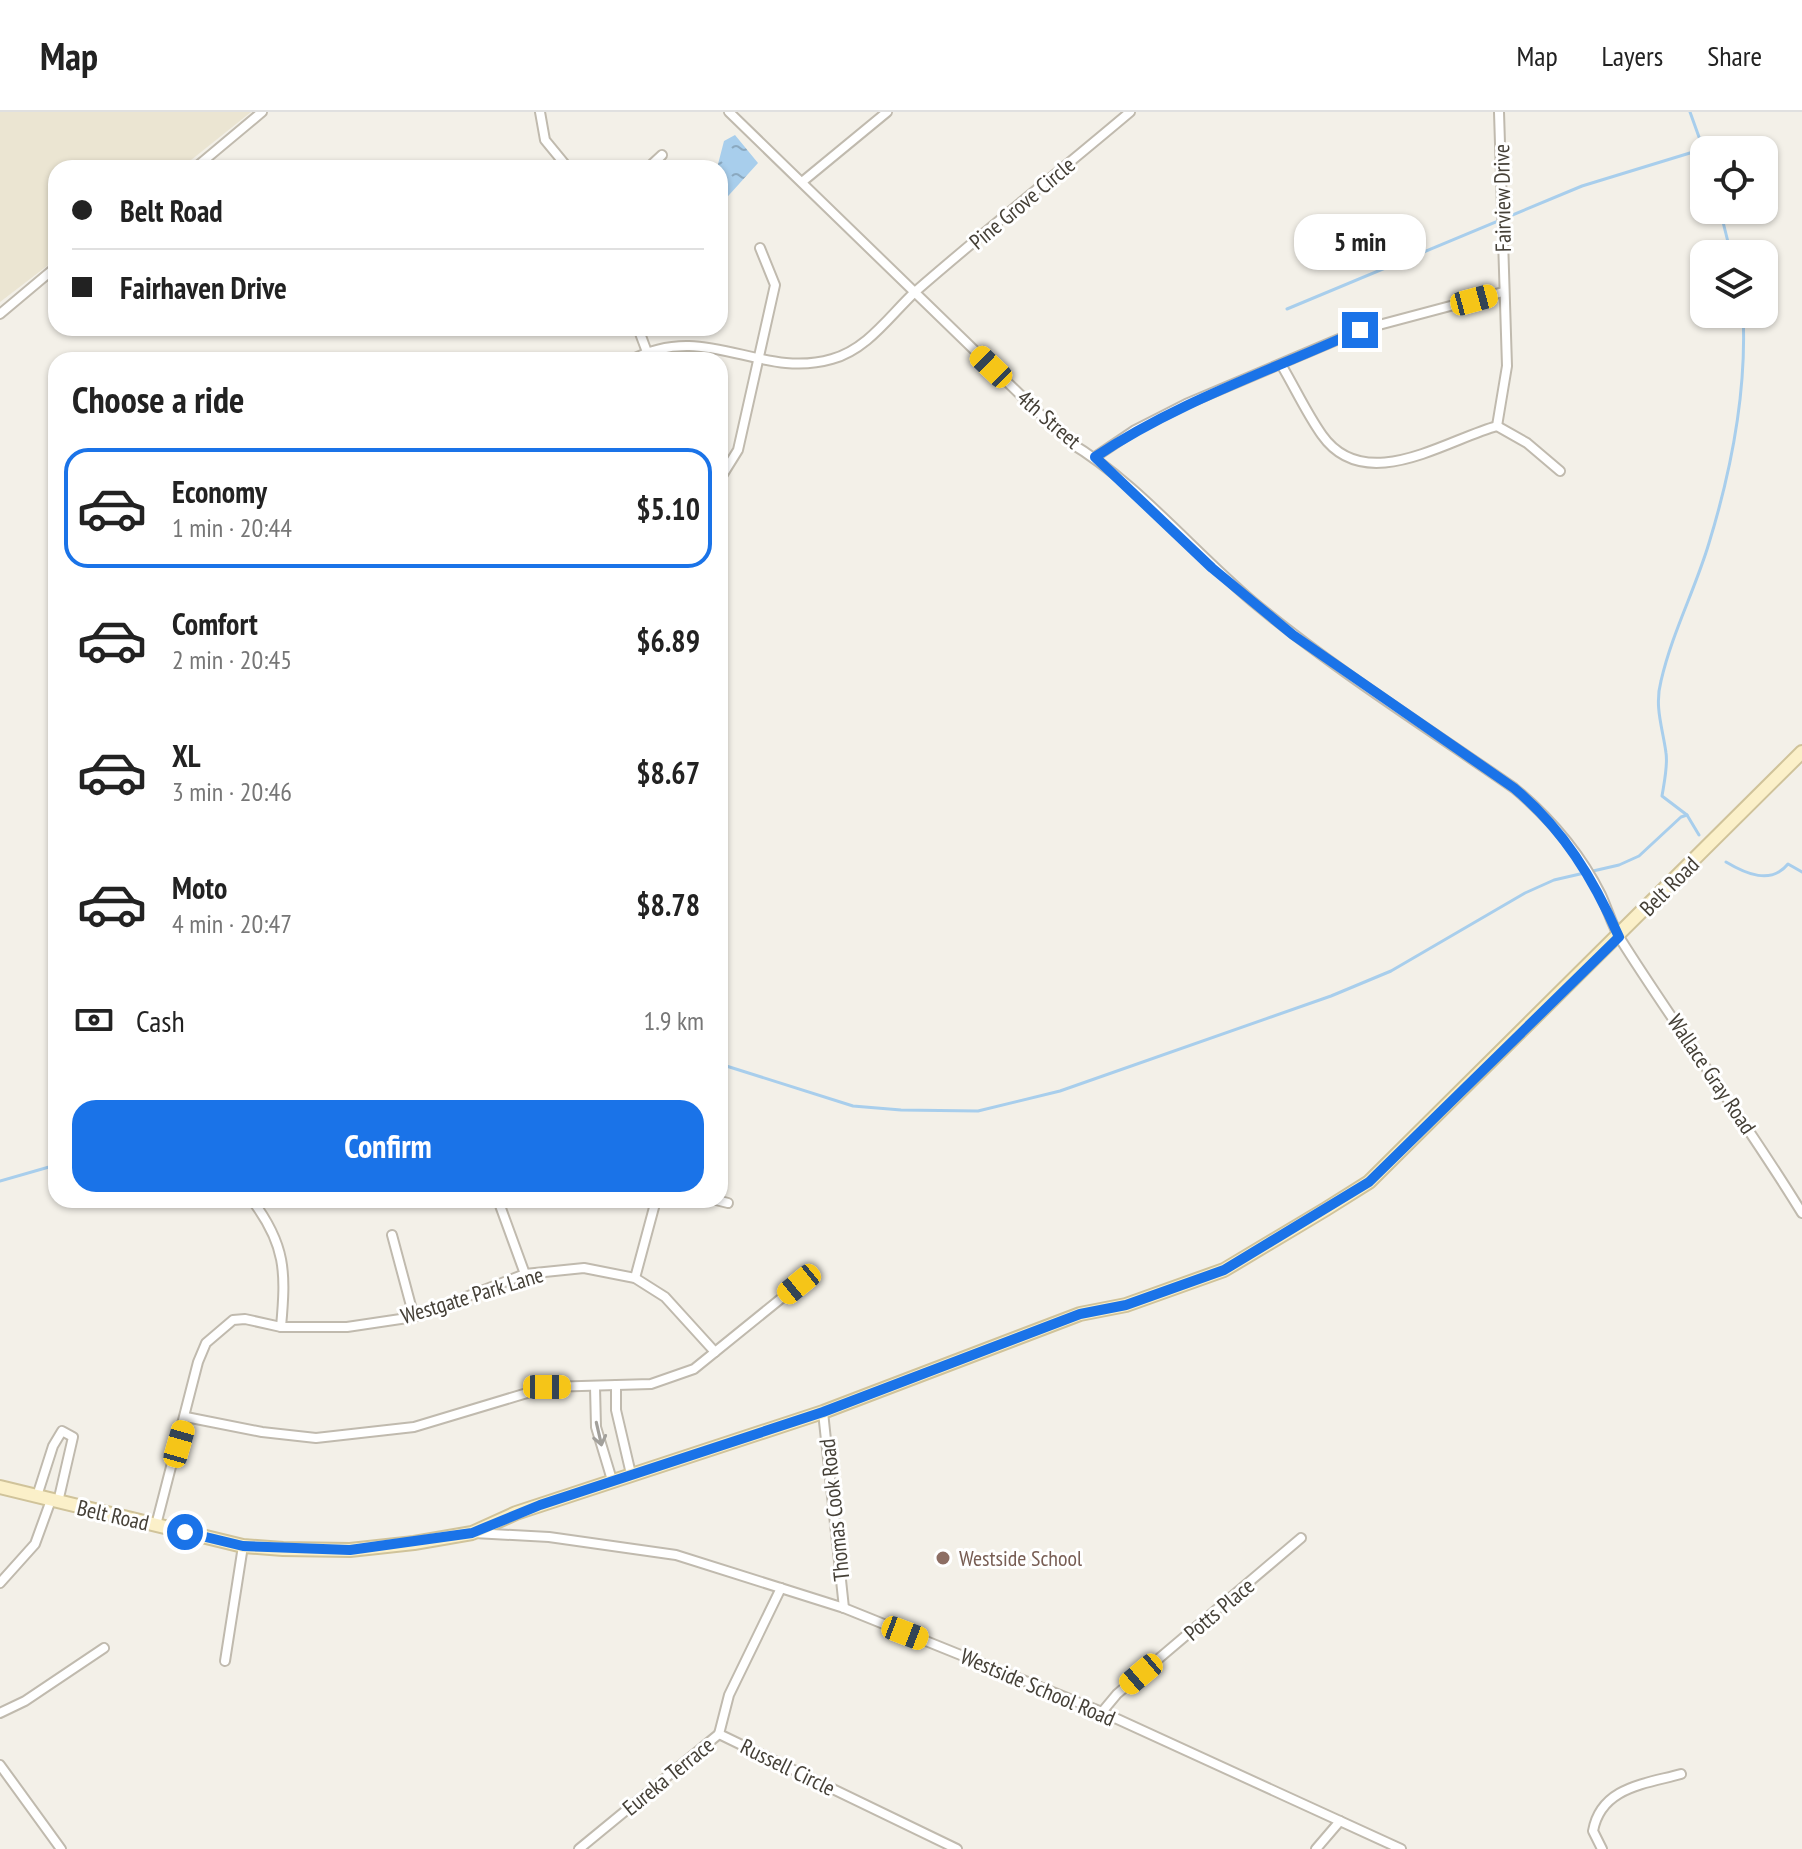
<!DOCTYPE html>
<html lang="en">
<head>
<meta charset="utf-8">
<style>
	:root { --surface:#fff; --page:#f6f6f6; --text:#222; --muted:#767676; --line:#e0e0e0; --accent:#1a73e8 }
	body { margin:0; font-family:"PT Sans Narrow",sans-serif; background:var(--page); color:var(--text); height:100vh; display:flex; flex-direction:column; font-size:30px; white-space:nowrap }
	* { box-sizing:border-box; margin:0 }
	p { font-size:26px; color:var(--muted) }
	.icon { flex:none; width:44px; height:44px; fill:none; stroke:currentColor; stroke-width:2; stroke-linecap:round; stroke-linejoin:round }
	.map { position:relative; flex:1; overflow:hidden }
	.sheet { position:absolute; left:48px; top:240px; width:680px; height:856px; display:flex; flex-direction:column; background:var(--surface); border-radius:24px; box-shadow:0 2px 6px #0004 }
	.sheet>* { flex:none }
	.guide { position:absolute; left:48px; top:48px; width:680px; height:176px; border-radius:24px; box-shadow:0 2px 6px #0004; display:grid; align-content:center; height:176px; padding:0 24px; background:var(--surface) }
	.controls { position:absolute; left:1690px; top:24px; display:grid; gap:16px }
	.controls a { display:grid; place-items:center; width:88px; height:88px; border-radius:16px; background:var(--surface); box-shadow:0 2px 6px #0004; font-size:40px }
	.end { position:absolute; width:36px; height:36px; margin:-18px; border:10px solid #1a73e8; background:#fff; box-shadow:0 0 0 4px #fff }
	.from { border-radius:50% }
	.bubble { position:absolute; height:56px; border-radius:24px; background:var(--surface); box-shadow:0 2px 6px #0004; font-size:26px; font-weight:700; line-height:56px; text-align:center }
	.car { position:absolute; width:24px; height:48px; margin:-24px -12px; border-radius:10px; box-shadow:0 0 6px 2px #0007; background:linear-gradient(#f5c518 24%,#345 0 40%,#f5c518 0 76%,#345 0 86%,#f5c518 0) }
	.guide b { display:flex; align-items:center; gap:28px; height:76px; font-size:30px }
	.guide b+b { border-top:2px solid var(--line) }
	.guide i { width:20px; height:20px; background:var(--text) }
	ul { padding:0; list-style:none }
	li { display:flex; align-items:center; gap:24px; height:120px; margin:0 16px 12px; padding:0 8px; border:4px solid transparent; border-radius:24px }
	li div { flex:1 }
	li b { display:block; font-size:30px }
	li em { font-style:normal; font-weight:700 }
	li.on { border-color:var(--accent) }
	li>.icon { width:72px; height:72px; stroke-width:1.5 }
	h2 { padding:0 24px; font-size:36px; line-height:96px }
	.pay { display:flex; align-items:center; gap:20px; height:88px; padding:0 24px; font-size:30px }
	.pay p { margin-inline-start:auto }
	.primary-button { display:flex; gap:16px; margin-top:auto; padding:16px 24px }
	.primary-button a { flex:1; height:92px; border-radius:24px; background:var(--accent); color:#fff; font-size:32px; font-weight:700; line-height:92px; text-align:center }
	header { display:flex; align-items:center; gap:48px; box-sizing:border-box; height:112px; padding:0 40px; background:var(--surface); border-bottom:2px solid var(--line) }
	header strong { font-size:38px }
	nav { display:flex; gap:44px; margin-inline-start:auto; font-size:28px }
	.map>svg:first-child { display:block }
	.education { fill:#ebe5d2 }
	.water { fill:url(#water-ripples) }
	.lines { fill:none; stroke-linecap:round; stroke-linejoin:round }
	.stream { stroke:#a8ceec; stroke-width:3 }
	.street-casing { stroke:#c0baae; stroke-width:12 }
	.secondary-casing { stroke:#d0c39a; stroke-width:16 }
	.street { stroke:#fff; stroke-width:8 }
	.secondary { stroke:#fbf0c9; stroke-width:12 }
	.oneway { stroke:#a2a09b }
	.route { stroke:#1a73e8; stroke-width:10 }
	.education-dot { fill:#8d6e63; stroke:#fff; stroke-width:3 }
	.labels { text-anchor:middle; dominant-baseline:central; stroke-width:6; stroke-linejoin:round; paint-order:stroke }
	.street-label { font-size:22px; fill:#454037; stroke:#fff }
	.education-label { font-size:22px; fill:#785e54; stroke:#fff; text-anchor:start }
</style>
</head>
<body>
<header>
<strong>Map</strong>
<nav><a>Map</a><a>Layers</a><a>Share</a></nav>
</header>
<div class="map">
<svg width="1802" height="1737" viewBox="0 0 1802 1737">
	<defs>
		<pattern id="water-ripples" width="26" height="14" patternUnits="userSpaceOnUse" patternTransform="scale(2)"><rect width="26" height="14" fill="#a8ceec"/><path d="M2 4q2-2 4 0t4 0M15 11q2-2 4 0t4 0" fill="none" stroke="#8ba9c0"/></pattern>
	</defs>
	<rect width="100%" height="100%" fill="#f3f0e8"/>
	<path class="education" d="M0 0H251L181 56H56V147L0 190Z"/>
	<path class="water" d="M735 23 758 51 720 93V56H717L724 29Z"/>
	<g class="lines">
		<g class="stream">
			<path d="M1690 0 1704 39"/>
			<path d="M1720 98 1731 142"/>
			<path d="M1287 197 1582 74 1703 37"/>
			<path d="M1699 723 1687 703 1662 684C1664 671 1668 654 1666 641 1663 617 1654 595 1661 569 1672 521 1695 478 1709 431 1732 356 1747 280 1743 202"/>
			<path d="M1726 750C1746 762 1771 773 1788 752L1802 760"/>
			<path d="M720 952 853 994 901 998 978 999 1060 979 1331 884 1391 859 1525 781 1554 768 1619 753 1639 744 1681 705 1687 703"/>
			<path d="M0 1069 56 1053"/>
		</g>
		<g class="street-casing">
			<g id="street">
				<path d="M540 0 545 28 568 56"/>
				<path d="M729 0 1069 330C1135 369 1192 438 1252 489 1334 557 1426 615 1514 676 1550 706 1580 741 1601 783 1608 798 1612 814 1621 828 1679 920 1745 1008 1802 1101"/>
				<path d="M195 56 262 0"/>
				<path d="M648 56 662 43"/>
				<path d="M802 70 887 0"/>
				<path d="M0 202 56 155"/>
				<path d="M638 216 647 240"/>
				<path d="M631 248C706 208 760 268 832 247 868 237 890 203 916 179 986 118 1059 60 1130 0"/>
				<path d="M1282 254C1295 276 1307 302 1322 323 1365 384 1446 328 1497 314L1527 331 1560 359"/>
				<path d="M1497 314 1507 254 1499 0"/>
				<path d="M1095 345 1135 318 1186 292 1360 218 1503 180"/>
				<path d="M720 367 738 338 775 173 760 136"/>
				<path d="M252 1088C286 1133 286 1160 281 1215"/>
				<path d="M498 1088 525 1162"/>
				<path d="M716 1088 728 1091"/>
				<path d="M392 1123 414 1205"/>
				<path d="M635 1166 656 1088"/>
				<path d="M616 1273V1298L631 1362"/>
				<path d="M595 1275 596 1315 612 1368"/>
				<path d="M823 1300 844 1496"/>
				<path d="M186 1305 262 1320 316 1326 414 1315 547 1275 651 1272 694 1257 799 1172"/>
				<path d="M37 1384 53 1334 62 1319 73 1325 58 1390"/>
				<path d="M156 1413 198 1250 206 1231 233 1208 245 1207 281 1215H347L414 1205 525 1162 584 1156 635 1166 665 1185 715 1240"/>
				<path d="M474 1421 549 1425 676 1443 844 1496 1102 1600 1401 1737"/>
				<path d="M0 1471 35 1432 51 1388"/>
				<path d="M225 1549 243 1434"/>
				<path d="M1102 1600 1117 1582 1301 1426"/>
				<path d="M0 1601 25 1589 104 1536"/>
				<path d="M719 1622 957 1737"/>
				<path d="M719 1622 729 1583 781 1476"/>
				<path d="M0 1653 61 1737"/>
				<path d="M579 1737 719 1622"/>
				<path d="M1316 1737 1340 1709"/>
				<path d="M1602 1737 1593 1719C1601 1675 1645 1672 1681 1662"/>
			</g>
		</g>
		<g class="secondary-casing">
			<path id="secondary" d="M0 1375 243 1434 283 1437 350 1438 414 1431 472 1421 516 1401 823 1300 1080 1202 1126 1193 1224 1158 1326 1097 1369 1070 1802 640"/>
		</g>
		<use href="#street" class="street"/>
		<use href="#secondary" class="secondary"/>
	</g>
	<defs><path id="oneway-shaft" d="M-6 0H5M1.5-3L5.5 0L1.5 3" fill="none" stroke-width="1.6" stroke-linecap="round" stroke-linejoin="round" transform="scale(2)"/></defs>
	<use class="oneway" href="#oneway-shaft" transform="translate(599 1322) rotate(77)"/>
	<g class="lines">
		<path class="route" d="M185 1420 243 1434 350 1438 472 1421 540 1393 823 1300 1080 1202 1126 1193 1224 1158 1369 1070 1619 825C1593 766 1563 717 1514 676L1293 523 1212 456 1095 345C1177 290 1270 259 1360 218"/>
	</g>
	<circle class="education-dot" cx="943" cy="1446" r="8"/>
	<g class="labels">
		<g class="street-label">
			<text transform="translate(1502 86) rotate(-91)">Fairview Drive</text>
			<text transform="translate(1022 91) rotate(-40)">Pine Grove Circle</text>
			<text transform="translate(1049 307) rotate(41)">4th Street</text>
			<text transform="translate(1669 774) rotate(-45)">Belt Road</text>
			<text transform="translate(1712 962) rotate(56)">Wallace Gray Road</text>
			<text transform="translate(472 1183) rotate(-17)">Westgate Park Lane</text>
			<text transform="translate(834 1398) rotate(-96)">Thomas Cook Road</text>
			<text transform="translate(113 1403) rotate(13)">Belt Road</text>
			<text transform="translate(1219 1497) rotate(-40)">Potts Place</text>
			<text transform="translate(1038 1575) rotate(23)">Westside School Road</text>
			<text transform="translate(788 1655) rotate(26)">Russell Circle</text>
			<text transform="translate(668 1664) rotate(-39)">Eureka Terrace</text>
		</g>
		<g class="education-label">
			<text x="959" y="1446">Westside School</text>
		</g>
	</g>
</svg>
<div class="controls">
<a><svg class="icon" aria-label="locate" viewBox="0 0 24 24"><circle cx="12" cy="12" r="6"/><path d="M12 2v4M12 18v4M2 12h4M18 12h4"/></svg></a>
<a><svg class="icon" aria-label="layers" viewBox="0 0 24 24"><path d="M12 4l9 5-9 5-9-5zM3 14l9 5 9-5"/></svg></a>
</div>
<i class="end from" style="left:185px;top:1420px"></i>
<i class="end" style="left:1360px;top:218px"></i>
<div class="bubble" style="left:1294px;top:102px;width:132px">5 min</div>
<i class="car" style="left:1474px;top:188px;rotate:75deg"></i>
<i class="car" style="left:991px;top:255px;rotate:314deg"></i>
<i class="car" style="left:799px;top:1172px;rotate:231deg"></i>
<i class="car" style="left:547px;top:1275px;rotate:90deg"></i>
<i class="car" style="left:179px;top:1332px;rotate:16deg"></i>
<i class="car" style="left:905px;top:1521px;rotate:111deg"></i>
<i class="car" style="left:1141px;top:1562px;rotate:230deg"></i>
<div class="guide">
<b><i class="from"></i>Belt Road</b>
<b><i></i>Fairhaven Drive</b>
</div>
<section class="sheet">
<h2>Choose a ride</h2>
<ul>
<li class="on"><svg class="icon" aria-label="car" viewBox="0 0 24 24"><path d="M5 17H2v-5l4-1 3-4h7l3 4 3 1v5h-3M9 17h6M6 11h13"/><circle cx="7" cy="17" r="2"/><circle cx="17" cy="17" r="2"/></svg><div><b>Economy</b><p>1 min · 20:44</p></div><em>$5.10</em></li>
<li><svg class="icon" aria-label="car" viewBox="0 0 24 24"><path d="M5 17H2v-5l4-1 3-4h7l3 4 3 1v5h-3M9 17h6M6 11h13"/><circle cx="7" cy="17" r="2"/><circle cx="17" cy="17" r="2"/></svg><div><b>Comfort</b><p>2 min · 20:45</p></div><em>$6.89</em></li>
<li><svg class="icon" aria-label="car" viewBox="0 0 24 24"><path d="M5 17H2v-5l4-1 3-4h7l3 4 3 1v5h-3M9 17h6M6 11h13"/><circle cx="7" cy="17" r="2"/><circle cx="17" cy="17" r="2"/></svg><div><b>XL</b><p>3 min · 20:46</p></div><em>$8.67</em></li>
<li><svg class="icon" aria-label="car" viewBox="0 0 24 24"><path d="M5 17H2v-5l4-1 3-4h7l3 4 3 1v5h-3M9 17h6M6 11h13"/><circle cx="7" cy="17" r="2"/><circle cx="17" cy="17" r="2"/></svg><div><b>Moto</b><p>4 min · 20:47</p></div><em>$8.78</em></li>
</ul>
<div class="pay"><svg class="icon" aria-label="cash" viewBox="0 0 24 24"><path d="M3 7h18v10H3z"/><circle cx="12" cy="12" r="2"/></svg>Cash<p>1.9 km</p></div>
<div class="primary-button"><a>Confirm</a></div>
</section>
</div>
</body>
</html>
